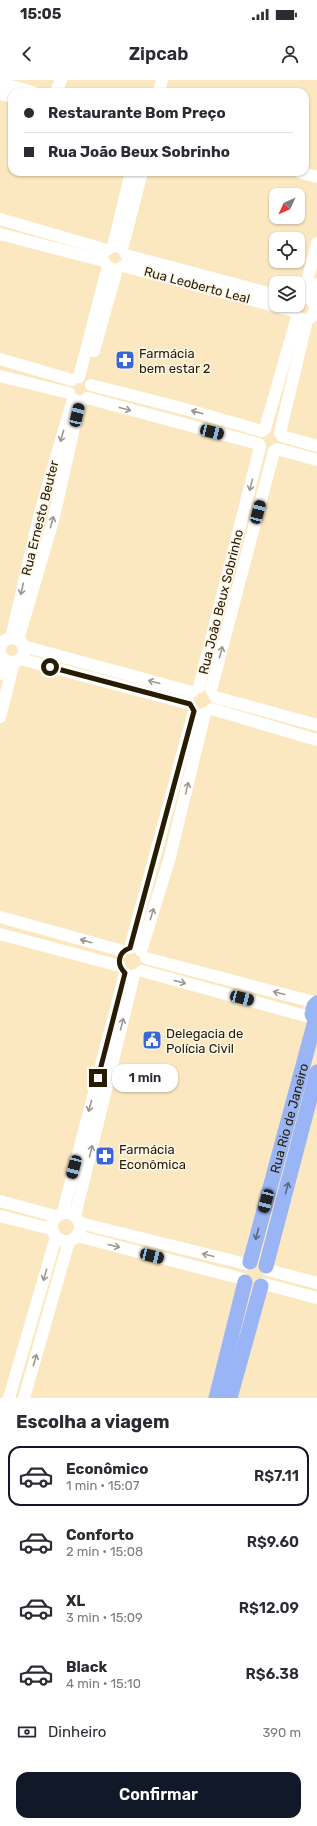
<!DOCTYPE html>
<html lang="pt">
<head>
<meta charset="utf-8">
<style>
	:root { --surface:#fff; --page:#f2f2f3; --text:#2b2b33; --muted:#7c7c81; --line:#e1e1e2; --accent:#111827 }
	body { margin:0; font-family:Rubik,sans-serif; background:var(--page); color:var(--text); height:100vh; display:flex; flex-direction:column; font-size:15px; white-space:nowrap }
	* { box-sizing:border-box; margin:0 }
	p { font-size:13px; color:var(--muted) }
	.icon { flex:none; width:22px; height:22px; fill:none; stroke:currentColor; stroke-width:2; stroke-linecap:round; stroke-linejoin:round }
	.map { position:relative; height:1318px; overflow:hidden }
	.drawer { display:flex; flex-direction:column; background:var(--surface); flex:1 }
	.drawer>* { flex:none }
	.banner { position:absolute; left:8px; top:8px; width:301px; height:88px; border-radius:12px; box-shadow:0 1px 3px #0004; display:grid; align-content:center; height:88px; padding:0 16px; background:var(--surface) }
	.needle { width:26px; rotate:226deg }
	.fabs { position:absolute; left:269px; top:108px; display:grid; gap:8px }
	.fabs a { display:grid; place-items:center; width:36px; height:36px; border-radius:8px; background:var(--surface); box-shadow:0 1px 3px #0004; font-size:20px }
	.end { position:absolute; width:18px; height:18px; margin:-9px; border:5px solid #271b01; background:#fff; box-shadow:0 0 0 2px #fff }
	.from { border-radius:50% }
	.bubble { position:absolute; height:28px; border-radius:12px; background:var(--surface); box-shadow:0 1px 3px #0004; font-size:13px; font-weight:600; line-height:28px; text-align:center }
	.car { position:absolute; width:12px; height:24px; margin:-12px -6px; border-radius:5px; box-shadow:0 0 3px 1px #0007; background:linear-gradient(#222 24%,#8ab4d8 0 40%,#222 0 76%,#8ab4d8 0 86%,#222 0) }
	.banner b { display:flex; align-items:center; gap:14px; height:38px; font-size:15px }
	.banner b+b { border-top:1px solid var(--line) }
	.banner i { width:10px; height:10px; background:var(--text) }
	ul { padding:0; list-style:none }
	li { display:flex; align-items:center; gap:12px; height:60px; margin:0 8px 6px; padding:0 8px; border:2px solid transparent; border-radius:12px }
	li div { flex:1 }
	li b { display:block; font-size:15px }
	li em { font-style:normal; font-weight:600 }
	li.active { border-color:var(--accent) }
	li>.icon { width:36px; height:36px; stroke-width:1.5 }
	h2 { padding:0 16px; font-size:18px; line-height:48px }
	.pay { display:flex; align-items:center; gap:10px; height:44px; padding:0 16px; font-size:15px }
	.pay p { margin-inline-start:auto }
	.button { display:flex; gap:8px; margin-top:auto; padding:8px 16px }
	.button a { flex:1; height:46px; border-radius:12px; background:var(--accent); color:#fff; font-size:16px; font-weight:600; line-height:46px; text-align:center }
	.status { display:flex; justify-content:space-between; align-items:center; height:28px; padding:0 20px; background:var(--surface); direction:ltr }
	.status svg { height:11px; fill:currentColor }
	header { display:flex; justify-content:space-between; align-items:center; height:52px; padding:0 16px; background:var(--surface); font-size:18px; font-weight:600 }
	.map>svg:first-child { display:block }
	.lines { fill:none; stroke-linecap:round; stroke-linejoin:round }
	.minor { stroke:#fff; stroke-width:12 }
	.major { stroke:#99b5f5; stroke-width:15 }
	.oneway { stroke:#9e988d }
	.oneway2 { stroke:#60687b }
	.route { stroke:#271b01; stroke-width:5 }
	.labels { text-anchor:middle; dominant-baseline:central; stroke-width:3; stroke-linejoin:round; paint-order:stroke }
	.street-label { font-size:13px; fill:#271b01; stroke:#fdf7ea }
	.poi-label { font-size:13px; fill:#271b01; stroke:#fdf7ea; text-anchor:start }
</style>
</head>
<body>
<div class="status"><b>15:05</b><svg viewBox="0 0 49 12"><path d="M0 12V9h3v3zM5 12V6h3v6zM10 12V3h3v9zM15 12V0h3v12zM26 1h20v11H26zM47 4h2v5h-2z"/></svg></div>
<header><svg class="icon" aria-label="back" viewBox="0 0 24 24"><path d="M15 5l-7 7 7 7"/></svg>Zipcab<svg class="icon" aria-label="person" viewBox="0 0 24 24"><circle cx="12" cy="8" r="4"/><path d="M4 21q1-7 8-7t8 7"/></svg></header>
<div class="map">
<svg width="317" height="1318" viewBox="0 0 317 1318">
	<rect width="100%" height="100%" fill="#fbe8c1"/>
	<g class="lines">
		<g class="minor">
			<path d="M0 3 33 12"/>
			<path d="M56 12 61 0"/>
			<path d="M159 12 162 0"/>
			<path d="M0 14 12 17"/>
			<path d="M299 92 317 97"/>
			<path d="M0 139 107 170"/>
			<path d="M0 154 104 181"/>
			<path d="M113 167 131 92"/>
			<path d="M122 169 142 92"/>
			<path d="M126 175 276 215"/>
			<path d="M123 186 294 231"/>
			<path d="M303 217 317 163"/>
			<path d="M298 219 303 217 309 218 316 226 313 236 307 240 300 239"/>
			<path d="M312 219 317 204"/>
			<path d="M94 271 117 189"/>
			<path d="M0 279 72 300"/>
			<path d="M0 296 69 313"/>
			<path d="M79 297 108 186"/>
			<path d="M91 305 185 329 262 351"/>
			<path d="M87 318 259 364"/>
			<path d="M265 349 297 237"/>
			<path d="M280 353 307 240"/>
			<path d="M282 356 317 366"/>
			<path d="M277 369 317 380"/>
			<path d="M11 558 40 433 73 319"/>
			<circle cx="12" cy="570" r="12"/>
			<path d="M18 560 54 437 80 321"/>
			<path d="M23 566 192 612"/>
			<path d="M20 579 190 624"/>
			<path d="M0 594 4 579"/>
			<path d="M199 607 260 367"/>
			<path d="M211 610 274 371"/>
			<path d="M215 617 317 645"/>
			<path d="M212 629 317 660"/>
			<path d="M0 637 14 582"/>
			<path d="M0 837 123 871"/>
			<path d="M0 854 120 886"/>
			<path d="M130 868 194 631"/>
			<path d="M141 871 170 777 205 633"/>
			<path d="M146 878 317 923"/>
			<path d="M142 891 313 938"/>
			<path d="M0 1121 55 1136"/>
			<path d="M63 1132 125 893"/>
			<circle cx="66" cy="1147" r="14"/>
			<path d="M0 1136 51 1149"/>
			<path d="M75 1136 134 895"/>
			<path d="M80 1143 246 1184"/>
			<path d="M77 1156 243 1199"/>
			<path d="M268 1190 317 1203"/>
			<path d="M264 1204 317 1218"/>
			<path d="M9 1318 56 1157"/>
			<path d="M24 1318 69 1161"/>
		</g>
		<g class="major">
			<path d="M317 923 314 926 312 934 317 943"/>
			<path id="s1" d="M250 1182 315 941"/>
			<path d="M266 1186 317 992"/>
			<path d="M216 1318 245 1202"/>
			<path d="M230 1318 261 1206"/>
		</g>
	</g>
	<defs><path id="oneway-shaft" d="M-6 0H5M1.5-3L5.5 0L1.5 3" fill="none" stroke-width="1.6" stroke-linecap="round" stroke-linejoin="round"/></defs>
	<g class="oneway">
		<use href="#oneway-shaft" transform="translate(125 329) rotate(15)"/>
		<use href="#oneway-shaft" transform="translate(197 332) rotate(-164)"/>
		<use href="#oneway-shaft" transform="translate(62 356) rotate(106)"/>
		<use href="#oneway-shaft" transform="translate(251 405) rotate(104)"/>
		<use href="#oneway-shaft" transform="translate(52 442) rotate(-74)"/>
		<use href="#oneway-shaft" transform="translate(22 509) rotate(103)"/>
		<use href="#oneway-shaft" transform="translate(221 572) rotate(-75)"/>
		<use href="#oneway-shaft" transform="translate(154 602) rotate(-165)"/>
		<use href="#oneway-shaft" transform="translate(187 708) rotate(-76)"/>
		<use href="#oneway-shaft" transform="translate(152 834) rotate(-73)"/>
		<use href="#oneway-shaft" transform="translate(86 861) rotate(-164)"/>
		<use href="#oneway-shaft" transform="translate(180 902) rotate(15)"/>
		<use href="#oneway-shaft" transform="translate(279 913) rotate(-165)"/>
		<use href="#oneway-shaft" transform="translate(122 944) rotate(-76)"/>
		<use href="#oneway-shaft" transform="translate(90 1026) rotate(105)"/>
		<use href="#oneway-shaft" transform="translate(91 1071) rotate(-76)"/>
		<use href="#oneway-shaft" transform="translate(114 1166) rotate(14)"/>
		<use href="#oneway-shaft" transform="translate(208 1175) rotate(-166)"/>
		<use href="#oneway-shaft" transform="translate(45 1195) rotate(106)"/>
		<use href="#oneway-shaft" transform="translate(35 1280) rotate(-74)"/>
	</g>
	<g class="oneway2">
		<use href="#oneway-shaft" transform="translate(287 1108) rotate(-75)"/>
		<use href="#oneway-shaft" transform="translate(257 1154) rotate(105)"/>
	</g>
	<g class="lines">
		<path class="route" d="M50 587 190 624 194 631 130 868C118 872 116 884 125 893L98 998"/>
	</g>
	<defs>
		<g id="pharmacy-square" transform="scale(1)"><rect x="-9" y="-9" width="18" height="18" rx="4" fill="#3967d8" stroke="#fdf7ea"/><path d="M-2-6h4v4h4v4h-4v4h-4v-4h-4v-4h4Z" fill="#fff"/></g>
		<g id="civic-square" transform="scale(1)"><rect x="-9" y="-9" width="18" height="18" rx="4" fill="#3967d8" stroke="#fdf7ea"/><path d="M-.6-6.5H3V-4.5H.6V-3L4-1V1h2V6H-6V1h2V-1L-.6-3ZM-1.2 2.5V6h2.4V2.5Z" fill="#fff"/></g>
	</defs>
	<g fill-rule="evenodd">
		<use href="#pharmacy-square" x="125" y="280"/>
		<use href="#civic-square" x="152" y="960"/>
		<use href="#pharmacy-square" x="105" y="1076"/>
	</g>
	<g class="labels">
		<g class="street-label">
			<text transform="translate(197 205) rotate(15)">Rua Leoberto Leal</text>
			<text transform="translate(40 438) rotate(-76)">Rua Ernesto Beuter</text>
			<text transform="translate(221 522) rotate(-76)">Rua João Beux Sobrinho</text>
			<text stroke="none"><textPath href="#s1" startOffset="149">Rua Rio de Janeiro</textPath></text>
		</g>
		<g class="poi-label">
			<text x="139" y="273">Farmácia<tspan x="139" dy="15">bem estar 2</tspan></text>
			<text x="166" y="953">Delegacia de<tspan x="166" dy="15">Polícia Civil</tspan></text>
			<text x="119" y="1069">Farmácia<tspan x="119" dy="15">Econômica</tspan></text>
		</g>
	</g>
</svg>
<div class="fabs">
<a><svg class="needle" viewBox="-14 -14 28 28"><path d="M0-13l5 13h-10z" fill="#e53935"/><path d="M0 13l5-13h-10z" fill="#7c7c81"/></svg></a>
<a><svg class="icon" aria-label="locate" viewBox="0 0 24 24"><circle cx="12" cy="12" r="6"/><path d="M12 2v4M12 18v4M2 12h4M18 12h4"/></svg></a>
<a><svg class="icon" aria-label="layers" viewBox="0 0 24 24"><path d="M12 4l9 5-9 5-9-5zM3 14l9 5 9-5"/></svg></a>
</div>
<i class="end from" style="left:50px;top:587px"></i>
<i class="end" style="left:98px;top:998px"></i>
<div class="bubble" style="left:112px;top:984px;width:66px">1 min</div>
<i class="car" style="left:77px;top:335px;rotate:13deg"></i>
<i class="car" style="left:212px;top:352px;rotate:104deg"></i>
<i class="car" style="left:258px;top:432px;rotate:15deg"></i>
<i class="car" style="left:242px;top:918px;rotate:105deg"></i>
<i class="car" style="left:74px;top:1087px;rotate:195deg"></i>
<i class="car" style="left:266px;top:1121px;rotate:195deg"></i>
<i class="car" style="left:152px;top:1176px;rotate:104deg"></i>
<div class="banner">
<b><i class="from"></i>Restaurante Bom Preço</b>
<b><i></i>Rua João Beux Sobrinho</b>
</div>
</div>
<section class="drawer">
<h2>Escolha a viagem</h2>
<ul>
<li class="active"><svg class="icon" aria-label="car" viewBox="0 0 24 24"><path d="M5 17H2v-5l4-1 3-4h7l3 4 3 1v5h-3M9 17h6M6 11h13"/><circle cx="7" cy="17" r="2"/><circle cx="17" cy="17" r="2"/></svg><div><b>Econômico</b><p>1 min · 15:07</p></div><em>R$7.11</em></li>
<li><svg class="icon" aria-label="car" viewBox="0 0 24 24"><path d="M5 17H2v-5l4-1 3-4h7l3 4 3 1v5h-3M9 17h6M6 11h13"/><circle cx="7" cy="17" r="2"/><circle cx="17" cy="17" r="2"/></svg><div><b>Conforto</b><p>2 min · 15:08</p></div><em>R$9.60</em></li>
<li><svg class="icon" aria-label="car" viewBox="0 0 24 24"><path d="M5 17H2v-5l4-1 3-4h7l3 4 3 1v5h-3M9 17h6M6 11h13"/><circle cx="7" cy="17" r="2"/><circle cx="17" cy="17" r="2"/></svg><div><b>XL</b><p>3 min · 15:09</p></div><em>R$12.09</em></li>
<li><svg class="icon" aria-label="car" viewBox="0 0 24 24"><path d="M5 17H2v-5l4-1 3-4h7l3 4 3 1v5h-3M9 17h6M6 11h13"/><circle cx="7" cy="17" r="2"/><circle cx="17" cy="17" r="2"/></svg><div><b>Black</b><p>4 min · 15:10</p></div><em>R$6.38</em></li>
</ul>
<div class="pay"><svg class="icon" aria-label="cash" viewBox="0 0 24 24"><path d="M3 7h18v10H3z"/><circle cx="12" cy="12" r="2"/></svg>Dinheiro<p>390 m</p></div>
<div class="button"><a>Confirmar</a></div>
</section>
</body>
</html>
